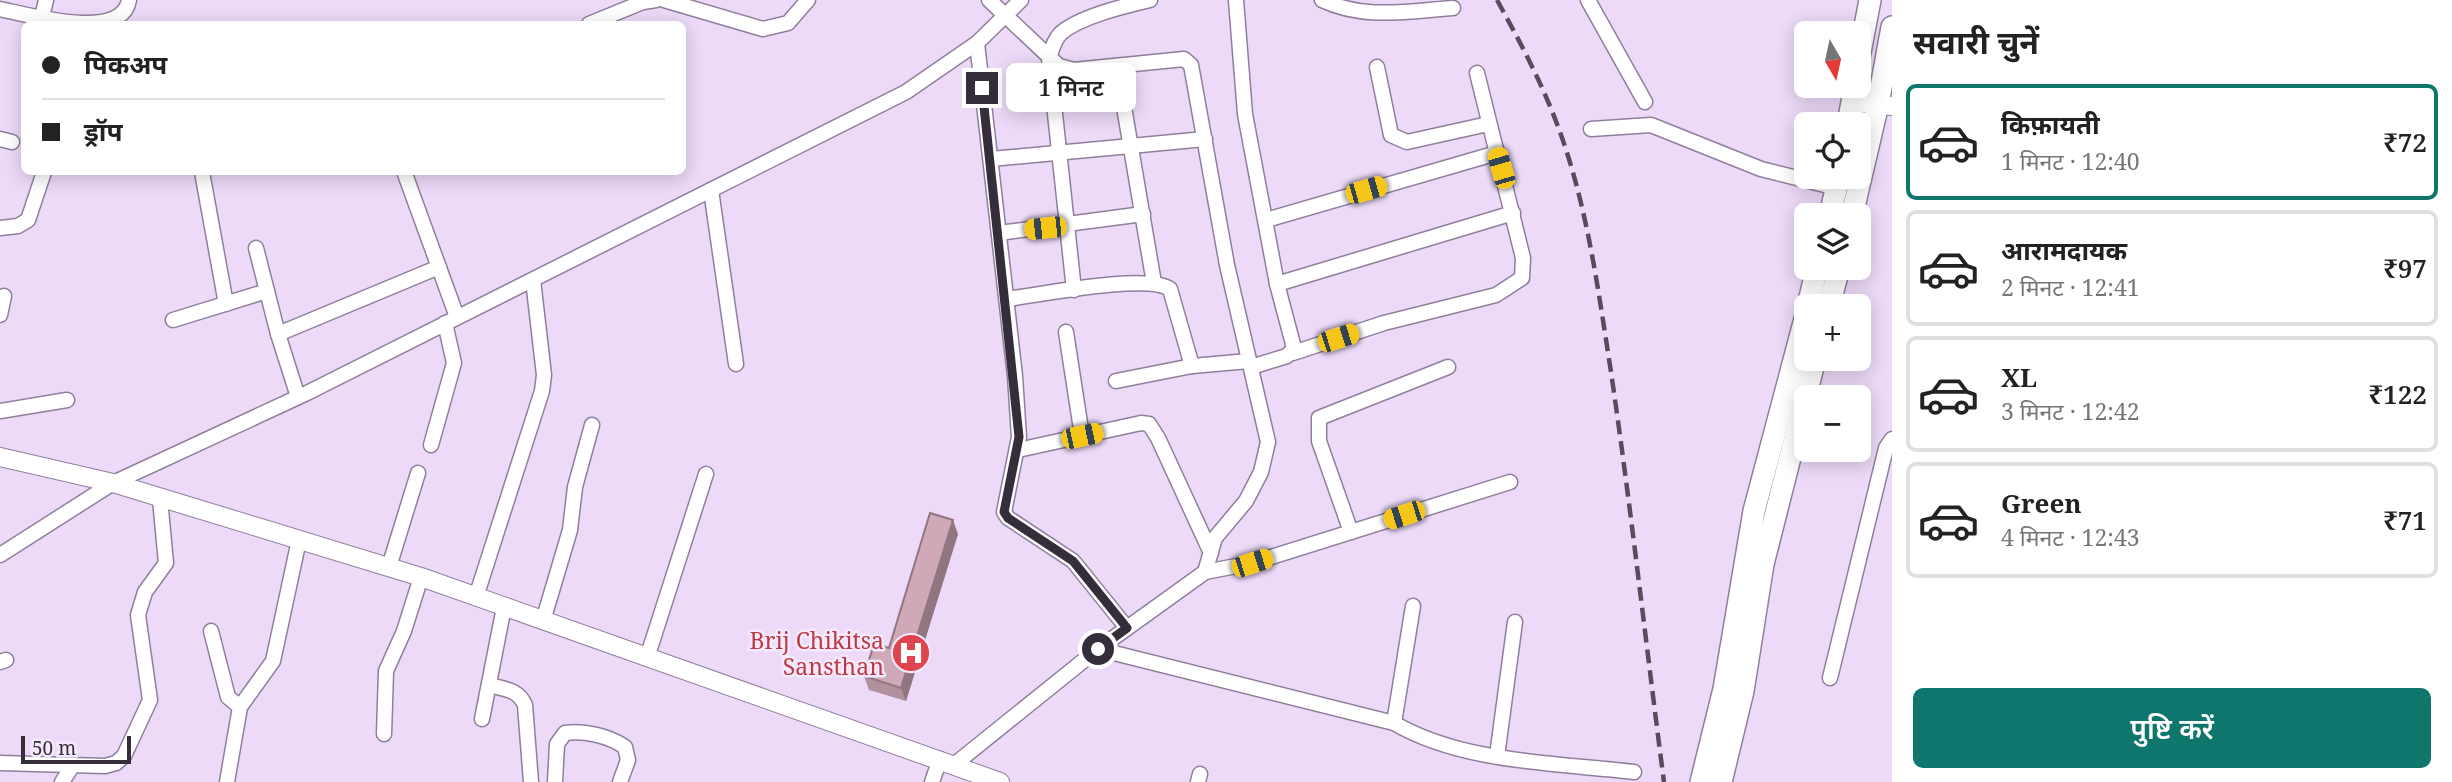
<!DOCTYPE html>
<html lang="hi">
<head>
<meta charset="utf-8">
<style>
	:root { --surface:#fff; --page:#f6f6f6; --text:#222; --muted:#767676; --line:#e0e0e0; --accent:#0f766e }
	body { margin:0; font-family:"Noto Serif","Noto Sans Devanagari",serif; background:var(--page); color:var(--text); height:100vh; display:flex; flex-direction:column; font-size:26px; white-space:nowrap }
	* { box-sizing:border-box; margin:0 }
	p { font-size:23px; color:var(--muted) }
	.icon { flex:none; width:38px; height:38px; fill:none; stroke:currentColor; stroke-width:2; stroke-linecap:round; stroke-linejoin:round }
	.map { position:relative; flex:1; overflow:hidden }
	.panel { display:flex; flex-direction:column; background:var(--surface); width:560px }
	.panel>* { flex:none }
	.banner { position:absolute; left:21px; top:21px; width:665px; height:154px; border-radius:10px; box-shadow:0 4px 18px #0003; display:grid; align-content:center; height:154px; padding:0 21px; background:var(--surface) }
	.needle { width:46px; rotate:171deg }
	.tools { position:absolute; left:1794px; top:21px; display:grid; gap:14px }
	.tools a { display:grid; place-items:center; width:77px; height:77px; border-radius:10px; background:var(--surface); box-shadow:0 4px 18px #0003; font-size:35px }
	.scale { position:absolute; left:21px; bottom:18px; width:110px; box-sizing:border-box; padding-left:7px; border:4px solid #352d39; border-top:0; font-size:19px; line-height:24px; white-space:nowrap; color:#352d39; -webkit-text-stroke:5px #f5eafd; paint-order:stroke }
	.end { position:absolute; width:32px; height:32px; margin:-16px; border:9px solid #352d39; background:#fff; box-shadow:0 0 0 4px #fff }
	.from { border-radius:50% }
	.bubble { position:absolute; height:49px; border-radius:10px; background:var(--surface); box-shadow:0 4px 18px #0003; font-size:23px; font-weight:600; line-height:49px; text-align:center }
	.car { position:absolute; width:21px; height:42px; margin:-21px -10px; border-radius:9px; box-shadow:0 0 5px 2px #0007; background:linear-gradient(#f5c518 24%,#345 0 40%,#f5c518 0 76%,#345 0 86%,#f5c518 0) }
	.banner b { display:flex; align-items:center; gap:24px; height:66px; font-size:26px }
	.banner b+b { border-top:2px solid var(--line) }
	.banner i { width:18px; height:18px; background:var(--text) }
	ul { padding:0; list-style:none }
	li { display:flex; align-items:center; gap:21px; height:116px; margin:0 14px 10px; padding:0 7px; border:4px solid var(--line); border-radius:10px }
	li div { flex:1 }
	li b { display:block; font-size:26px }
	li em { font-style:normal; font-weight:600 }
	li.on { border-color:var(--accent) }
	li>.icon { width:63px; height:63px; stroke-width:1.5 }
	h2 { padding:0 21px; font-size:32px; line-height:84px }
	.action { display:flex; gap:14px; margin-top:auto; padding:14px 21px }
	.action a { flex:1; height:80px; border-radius:10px; background:var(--accent); color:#fff; font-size:28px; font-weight:600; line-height:80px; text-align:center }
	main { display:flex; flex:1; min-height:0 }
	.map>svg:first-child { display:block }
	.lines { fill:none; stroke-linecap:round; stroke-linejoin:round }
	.minor-casing { stroke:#907f9b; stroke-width:17 }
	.tertiary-casing { stroke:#907f9b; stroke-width:20 }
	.secondary-casing { stroke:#907f9b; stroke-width:24 }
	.minor { stroke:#fff; stroke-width:14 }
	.tertiary { stroke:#fff; stroke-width:18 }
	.secondary { stroke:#fff; stroke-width:21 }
	.rail { stroke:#564c5b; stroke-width:4.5; stroke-dasharray:14 7; stroke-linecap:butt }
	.wall { fill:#b2919e }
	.shaded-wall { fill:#917681 }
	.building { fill:#cfa9b8; stroke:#917681; stroke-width:2 }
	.route { stroke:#352d39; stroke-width:9 }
	.labels { text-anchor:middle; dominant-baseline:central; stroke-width:5; stroke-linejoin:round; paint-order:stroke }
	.health-label { font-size:23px; fill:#be3a42; stroke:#f5eafd; text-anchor:end }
</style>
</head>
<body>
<main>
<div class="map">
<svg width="1892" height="782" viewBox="0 0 1892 782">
	<rect width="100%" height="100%" fill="#ecdaf8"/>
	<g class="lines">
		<g class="minor-casing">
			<g id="minor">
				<path d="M664 0 763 29 788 23 808 0"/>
				<path d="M989 0 1059 66 1074 70 1184 59 1191 65 1227 265 1268 442 1261 472 1246 501 1215 538 1205 572"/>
				<path d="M1236 0 1245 114 1277 284 1294 348 1287 356 1251 367"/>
				<path d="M1322 0C1364 20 1408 11 1453 8"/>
				<path d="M1588 0 1645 102"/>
				<path d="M0 9C29 15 122 42 129 0"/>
				<path d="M42 17 46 0"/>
				<path d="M589 24 643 2 656 0"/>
				<path d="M977 43 1015 376 1019 437 1004 512 1008 518 1073 561 1127 628"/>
				<path d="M1117 66 1154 283"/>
				<path d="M1377 67 1391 135 1407 142 1488 124"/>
				<path d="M1591 129 1651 125 1761 169 1837 188"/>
				<path d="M0 139 12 142"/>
				<path d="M991 159 1205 139"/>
				<path d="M202 172 226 304"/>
				<path d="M405 174 457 317"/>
				<path d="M711 190 736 364"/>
				<path d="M1266 220 1497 153"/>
				<path d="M0 228 18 226 28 220 44 172"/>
				<path d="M999 233 1143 214"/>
				<path d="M256 248 278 334 298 397"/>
				<path d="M1277 284 1513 213"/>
				<path d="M1074 290 1049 58C1052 49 1054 40 1061 33 1081 16 1125 6 1150 0"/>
				<path d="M1007 299C1039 295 1147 273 1170 289L1192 366"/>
				<path d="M0 315 4 296"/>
				<path d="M173 320 267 291"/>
				<path d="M1066 332 1082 436"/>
				<path d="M278 334 439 267"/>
				<path d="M1293 353 1384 323 1496 295 1522 278 1523 258 1477 73"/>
				<path d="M1116 381 1192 366 1249 361"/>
				<path d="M0 411 67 400"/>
				<path d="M431 445 454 363 445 323"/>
				<path d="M1018 450 1141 423 1149 424 1158 438 1211 553"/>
				<path d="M1351 532 1319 441V418L1448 367"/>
				<path d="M0 555 113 483 307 393 906 92 977 43 1021 0"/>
				<path d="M389 567 418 473"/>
				<path d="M476 597 542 391 544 375 533 280"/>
				<path d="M543 621 570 530 575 487 592 425"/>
				<path d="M211 631 228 697 240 707"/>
				<path d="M1098 649 1394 723C1462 763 1557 763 1634 772"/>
				<path d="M647 658 706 474"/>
				<path d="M0 662 6 660"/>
				<path d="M1830 678 1886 448 1892 439"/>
				<path d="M489 685C504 689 518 689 525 705L531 782"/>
				<path d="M482 719 504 607"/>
				<path d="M1394 723 1413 606"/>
				<path d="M384 734 386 671 404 631 421 577"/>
				<path d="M1497 756 1515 622"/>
				<path d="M0 763 105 766 116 763 124 756 150 700 138 615 145 592 166 563 160 499"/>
				<path d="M955 764 1098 649 1205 572 1252 563 1510 482"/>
				<path d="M62 782 73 765"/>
				<path d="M227 782 240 707 273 661 299 540"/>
				<path d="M555 782 557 744 565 733C584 730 609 736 625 747L628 760 620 782"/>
				<path d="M932 782 940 759"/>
				<path d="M1198 782 1200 774"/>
			</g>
		</g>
		<g class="tertiary-casing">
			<g id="tertiary">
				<path d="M1852 102 1892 106"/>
				<path d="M0 457 113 483 421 577 1000 782"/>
			</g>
		</g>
		<g class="secondary-casing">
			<g id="secondary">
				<path d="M1858 63 1870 0"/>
				<path d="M1848 124 1855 86"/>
				<path d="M1830 215 1839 177"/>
				<path d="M1852 215 1878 104 1892 27"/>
				<path d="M1808 306 1817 268"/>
				<path d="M1829 306 1839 268"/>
				<path d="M1701 782 1724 689 1754 511 1806 315"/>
				<path d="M1721 782 1743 691 1763 564 1815 359"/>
			</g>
		</g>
		<use href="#minor" class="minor"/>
		<use href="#tertiary" class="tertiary"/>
		<use href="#secondary" class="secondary"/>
		<path class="rail" d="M1497 0C1519 40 1541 81 1557 124 1587 203 1598 289 1611 372 1631 508 1646 645 1664 782"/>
	</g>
	<path class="wall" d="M958 534 906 701 869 690 864 676 889 648Z"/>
	<path class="shaded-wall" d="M953 520 958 534 906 701 901 688Z"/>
	<path class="building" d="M930 513 953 520 901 688 864 676 874 644 889 648Z"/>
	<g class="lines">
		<path class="route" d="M982 88 1019 437 1004 512 1008 518 1073 561 1127 628 1098 649"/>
	</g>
	<defs>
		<g id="hospital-disc" transform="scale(2.0125)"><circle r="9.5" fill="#e0444e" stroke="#f5eafd"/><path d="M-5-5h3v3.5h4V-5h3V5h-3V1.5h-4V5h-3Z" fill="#fff"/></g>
	</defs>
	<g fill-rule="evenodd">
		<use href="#hospital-disc" x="911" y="653"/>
	</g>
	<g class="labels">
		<g class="health-label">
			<text x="884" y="640">Brij Chikitsa<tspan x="884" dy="26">Sansthan</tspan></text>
		</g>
	</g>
</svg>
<div class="tools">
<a><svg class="needle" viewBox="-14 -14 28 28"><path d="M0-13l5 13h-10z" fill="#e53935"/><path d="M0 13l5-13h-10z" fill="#767676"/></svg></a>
<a><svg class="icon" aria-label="locate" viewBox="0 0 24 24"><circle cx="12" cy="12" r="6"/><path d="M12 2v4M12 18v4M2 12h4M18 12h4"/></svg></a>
<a><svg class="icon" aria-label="layers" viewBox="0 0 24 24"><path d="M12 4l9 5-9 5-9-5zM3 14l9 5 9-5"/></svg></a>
<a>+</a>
<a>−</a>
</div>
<div class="scale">50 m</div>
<i class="end from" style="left:1098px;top:649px"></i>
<i class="end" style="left:982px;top:88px"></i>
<div class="bubble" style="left:1006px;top:63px;width:130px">1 मिनट</div>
<i class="car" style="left:1501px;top:168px;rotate:344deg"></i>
<i class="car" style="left:1366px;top:190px;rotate:74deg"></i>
<i class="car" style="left:1045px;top:228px;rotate:264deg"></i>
<i class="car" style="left:1338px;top:338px;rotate:72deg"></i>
<i class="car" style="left:1082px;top:436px;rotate:78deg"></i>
<i class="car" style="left:1404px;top:515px;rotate:252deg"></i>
<i class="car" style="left:1252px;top:563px;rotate:72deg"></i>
<div class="banner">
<b><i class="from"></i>पिकअप</b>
<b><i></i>ड्रॉप</b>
</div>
</div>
<section class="panel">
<h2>सवारी चुनें</h2>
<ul>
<li class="on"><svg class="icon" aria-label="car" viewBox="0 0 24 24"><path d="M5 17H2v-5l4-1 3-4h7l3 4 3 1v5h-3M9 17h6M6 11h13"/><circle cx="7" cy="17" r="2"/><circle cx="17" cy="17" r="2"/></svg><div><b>किफ़ायती</b><p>1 मिनट · 12:40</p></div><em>₹72</em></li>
<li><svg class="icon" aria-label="car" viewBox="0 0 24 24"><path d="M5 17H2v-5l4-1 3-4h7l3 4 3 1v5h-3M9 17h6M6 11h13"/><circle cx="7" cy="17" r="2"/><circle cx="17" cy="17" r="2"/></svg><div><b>आरामदायक</b><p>2 मिनट · 12:41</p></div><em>₹97</em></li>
<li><svg class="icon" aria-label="car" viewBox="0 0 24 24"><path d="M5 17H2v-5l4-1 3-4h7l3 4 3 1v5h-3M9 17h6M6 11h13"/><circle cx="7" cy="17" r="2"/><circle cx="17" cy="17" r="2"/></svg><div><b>XL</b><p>3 मिनट · 12:42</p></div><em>₹122</em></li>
<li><svg class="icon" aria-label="car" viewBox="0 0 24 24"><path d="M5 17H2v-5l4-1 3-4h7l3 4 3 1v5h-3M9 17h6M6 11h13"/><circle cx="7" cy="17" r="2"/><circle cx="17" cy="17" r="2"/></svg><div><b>Green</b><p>4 मिनट · 12:43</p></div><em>₹71</em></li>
</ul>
<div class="action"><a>पुष्टि करें</a></div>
</section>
</main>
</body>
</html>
